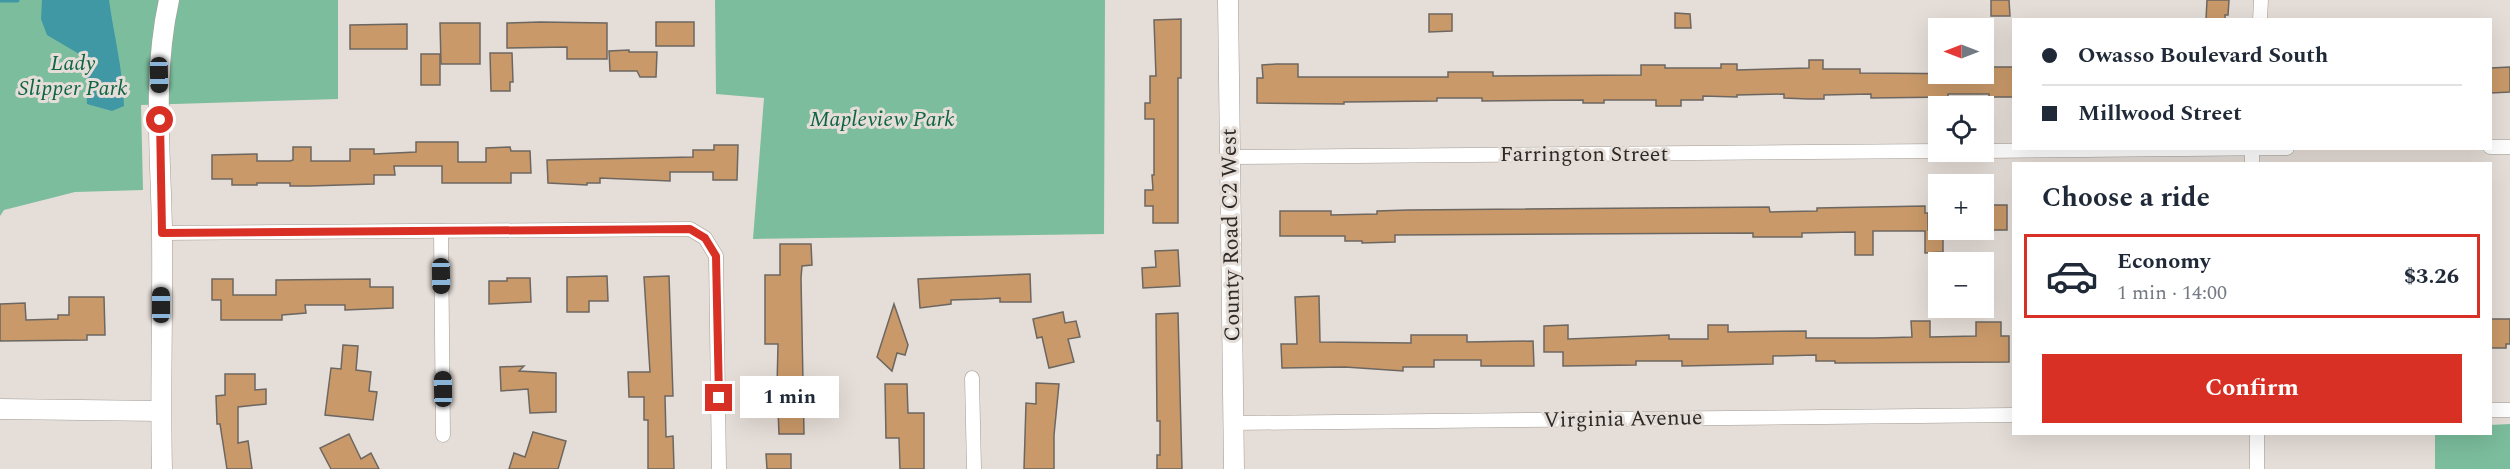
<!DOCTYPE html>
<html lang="en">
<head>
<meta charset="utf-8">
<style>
	:root { --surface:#fff; --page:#f2f2f3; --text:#1f2937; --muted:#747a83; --line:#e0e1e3; --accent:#d93025 }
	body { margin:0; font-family:Spectral,serif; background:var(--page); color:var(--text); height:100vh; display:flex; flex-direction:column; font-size:22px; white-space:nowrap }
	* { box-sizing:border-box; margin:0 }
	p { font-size:20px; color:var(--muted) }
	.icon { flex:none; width:33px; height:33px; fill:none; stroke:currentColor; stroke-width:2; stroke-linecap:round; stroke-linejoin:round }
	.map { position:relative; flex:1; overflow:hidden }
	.side { position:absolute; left:2012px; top:162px; width:480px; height:273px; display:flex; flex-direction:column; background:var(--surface); border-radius:0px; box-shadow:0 6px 24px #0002 }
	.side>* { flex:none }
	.guide { position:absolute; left:2012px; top:18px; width:480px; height:132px; border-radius:0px; box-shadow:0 6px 24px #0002; display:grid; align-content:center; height:132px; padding:0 30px; background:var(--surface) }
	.needle { width:39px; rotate:270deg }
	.tools { position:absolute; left:1928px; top:18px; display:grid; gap:12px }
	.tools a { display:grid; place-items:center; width:66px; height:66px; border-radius:0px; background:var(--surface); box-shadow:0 6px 24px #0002; font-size:30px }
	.end { position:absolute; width:27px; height:27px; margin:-14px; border:8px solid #d93025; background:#fff; box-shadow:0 0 0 3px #fff }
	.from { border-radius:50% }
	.bubble { position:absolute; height:42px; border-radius:0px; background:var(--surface); box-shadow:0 6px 24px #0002; font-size:20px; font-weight:700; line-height:42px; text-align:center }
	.car { position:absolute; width:18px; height:36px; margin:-18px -9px; border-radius:8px; box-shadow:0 0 4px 2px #0007; background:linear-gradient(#222 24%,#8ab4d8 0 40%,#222 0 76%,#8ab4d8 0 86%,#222 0) }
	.guide b { display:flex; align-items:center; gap:21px; height:57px; font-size:22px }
	.guide b+b { border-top:2px solid var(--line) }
	.guide i { width:15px; height:15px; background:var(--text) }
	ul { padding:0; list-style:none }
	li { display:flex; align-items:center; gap:18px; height:84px; margin:0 12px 9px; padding:0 18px; border:3px solid var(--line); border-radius:0px }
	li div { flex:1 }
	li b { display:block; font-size:22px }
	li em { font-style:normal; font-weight:700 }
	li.selected { border-color:var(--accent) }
	li>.icon { width:54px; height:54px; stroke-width:1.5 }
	h2 { padding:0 30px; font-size:27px; line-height:72px }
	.cta { display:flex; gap:12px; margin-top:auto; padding:12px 30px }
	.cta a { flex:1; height:69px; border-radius:0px; background:var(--accent); color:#fff; font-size:24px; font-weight:700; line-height:69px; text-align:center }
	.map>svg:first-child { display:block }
	.green { fill:#7bbd9d }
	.water { fill:#3f98a4 }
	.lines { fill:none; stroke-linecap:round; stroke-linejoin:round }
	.stream { stroke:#3f98a4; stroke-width:5 }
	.building { fill:#c99969; stroke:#6d6761; stroke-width:1.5 }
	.street-casing { stroke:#a29b94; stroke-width:15 }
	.secondary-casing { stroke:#a29b94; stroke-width:21 }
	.street { stroke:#fff; stroke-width:14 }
	.secondary { stroke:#fff; stroke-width:20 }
	.route { stroke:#d93025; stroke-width:8 }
	.labels { text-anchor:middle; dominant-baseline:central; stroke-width:6; stroke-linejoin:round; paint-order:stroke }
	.park-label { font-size:22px; font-style:italic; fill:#0e6445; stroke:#e5ddd7 }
	.street-label { font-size:22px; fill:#2d2a28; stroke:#e5ddd7 }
</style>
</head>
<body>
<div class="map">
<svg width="2510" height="469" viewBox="0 0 2510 469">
	<rect width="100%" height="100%" fill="#e5ddd7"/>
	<g class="green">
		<path d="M0 0H338V99L141 105 143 190 75 192 4 210 0 216Z"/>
		<path d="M715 0H1105L1104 234 753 239 764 98 716 94Z"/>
		<path d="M2510 424V469H2435V434H2490V425Z"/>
	</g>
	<path class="water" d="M42 0H109C114 36 123 70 124 106L112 111 87 104 86 58 47 35 41 19Z"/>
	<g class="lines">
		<path class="stream" d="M0 0H17"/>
	</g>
	<g class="building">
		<path d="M1991 0H2009L2010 16H1991Z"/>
		<path d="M2207 0H2229L2228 15H2225V20H2206Z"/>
		<path d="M1675 13 1690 14 1691 28H1675Z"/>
		<path d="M1429 14H1452V31L1429 32Z"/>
		<path d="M1181 19V78H1178V223H1153V206H1145V190H1153L1152 175H1154V119H1145V103H1150V76H1156L1154 20Z"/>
		<path d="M540 22 607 23V59H567V47L507 48V23Z"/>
		<rect x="656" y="22" width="38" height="24"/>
		<path d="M440 23H480V64H441Z"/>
		<path d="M407 24V49H350V25Z"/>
		<path d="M629 50V52H657L656 77H640L637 71H610L609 51Z"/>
		<path d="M490 53H512L513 82H510V91H491Z"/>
		<rect x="421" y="54" width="19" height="31"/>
		<path d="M1809 60H1823V69H1860V73L1989 74V67H2013V97H1989V94H1948V97L1871 98V94L1824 95V99H1808L1784 98V94L1737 95V97L1703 96V100H1681V106H1656V100H1604V103H1583V100L1482 101V98H1437V101L1344 102V104L1257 103V78H1263L1262 65 1276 64H1298V77H1448V72H1493V76L1641 75V65H1665V68H1721V64H1737V70L1809 68Z"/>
		<path d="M2510 67V92L2491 93V68Z"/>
		<path d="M416 142H458V162H486V148L510 147 511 151H530L531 173H511V183H442V166H394L395 175H374V184L309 186H290V183H257V185H232V179H212V155L257 154V161H290L293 160V147H311V161H350V149H374V154L416 152Z"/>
		<path d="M714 145H738L737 180H713V172H670V181L600 178V183H587V185L548 183 547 160 693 157V150H714Z"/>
		<rect x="1983" y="205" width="24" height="25"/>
		<path d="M1925 206V213H1928V230H1943V252L1925 253V231H1873V255H1855V232L1802 233V237H1753V233L1395 235V242L1362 243V241H1345V236H1280V211H1331V215L1377 214V211L1408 210 1769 207 1770 212 1817 211V208Z"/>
		<path d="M780 244H811L812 265 802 266 801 278 804 434H779L778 411 767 412 766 388 777 387 778 344H765V275H780Z"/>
		<path d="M1178 250 1180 286 1143 288 1142 268 1156 267 1155 251Z"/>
		<path d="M1030 274 1031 302H1000V298L983 299 951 300V304L920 308 918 279Z"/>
		<path d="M607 276 608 301H589V312H567V277Z"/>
		<path d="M669 276 673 396H665L666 437 673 436 674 469H648V420H644V397H629L628 372H650L644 277Z"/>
		<path d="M507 278H530L531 302 489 304V281H507Z"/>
		<path d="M212 279H233V295H276V280L370 279V287H393V308L345 310V305H305L306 313 282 315V320H221V300H212Z"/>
		<path d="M1319 296 1320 342 1411 343V335H1467V342L1533 341 1534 366H1481V360H1434V367H1403V371L1345 367 1282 368 1281 344H1297L1295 297Z"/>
		<path d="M69 297H104L105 335H87V340L0 341V304L25 303 26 320 58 319V315H69Z"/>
		<path d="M894 304 908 345 905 355 897 353 892 371 877 357Z"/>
		<path d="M1063 312 1065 323 1076 321 1080 337 1068 339 1074 362 1049 368 1042 337 1037 338 1033 319Z"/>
		<path d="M1178 313 1182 469H1157V455H1160V421H1157L1156 314Z"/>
		<path d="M2490 319H2510V344H2506V348H2490Z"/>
		<path d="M1911 321H1930V337L1976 336V322H2001V336H2009V362L1835 363V361H1816V355L1773 356V364L1682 366V361H1636V365L1563 366V352H1544V326L1568 325V339L1669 335V339H1708V325H1728V332L1806 331V338H1875L1912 337Z"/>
		<path d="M343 345 358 346 356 370 371 372 369 391 377 392 373 420 325 415 331 368 341 369Z"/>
		<path d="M524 366 519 371 556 373V412L530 413 528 389 501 391 500 367Z"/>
		<path d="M225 374H255V390L266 389V404L238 407V443L248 441 252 469H227L220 424H217L216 396 225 395Z"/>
		<path d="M1036 383 1059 384 1054 435V469H1024L1026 403 1036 404Z"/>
		<path d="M885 384H907L908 413H924V469H900L899 438H886Z"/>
		<path d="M533 432 566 441 558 469H509L514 453 525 457Z"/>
		<path d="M349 434 361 459 371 453 379 469H331L320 448Z"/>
		<path d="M766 454H791V469H767Z"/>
	</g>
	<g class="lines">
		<g class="street-casing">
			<g id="street">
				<path d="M2260 20 2261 0"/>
				<path d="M2490 147H2510"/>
				<path d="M2252 148V164"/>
				<path d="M1983 151 2287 148"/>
				<path d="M1230 157 1938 151"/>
				<path d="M441 231 443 435"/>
				<path d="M162 233 690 229 705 238 716 256 719 469"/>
				<path d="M972 378 974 469"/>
				<path d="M2490 410H2510"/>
				<path d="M1234 423 2013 415"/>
				<path d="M2257 434V469"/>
			</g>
		</g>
		<g class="secondary-casing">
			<g id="secondary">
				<path d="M1228 0 1234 469"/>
				<path d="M0 409 161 411"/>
				<path d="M162 469C160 390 163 311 162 232 161 155 152 76 169 0"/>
			</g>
		</g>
		<use href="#street" class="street"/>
		<use href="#secondary" class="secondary"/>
	</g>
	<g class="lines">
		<path class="route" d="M160 120 162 233 690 229 705 238 716 256 719 398"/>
	</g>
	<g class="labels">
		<g class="park-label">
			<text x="73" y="63">Lady<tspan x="73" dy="25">Slipper Park</tspan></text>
			<text x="882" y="119">Mapleview Park</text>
		</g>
		<g class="street-label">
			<text x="1584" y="154">Farrington Street</text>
			<text transform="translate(1231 235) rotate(-91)">County Road C2 West</text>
			<text transform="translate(1623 419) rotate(-1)">Virginia Avenue</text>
		</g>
	</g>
</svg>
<div class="tools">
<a><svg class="needle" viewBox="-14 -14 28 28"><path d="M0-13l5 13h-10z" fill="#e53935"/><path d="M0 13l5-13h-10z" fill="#747a83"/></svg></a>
<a><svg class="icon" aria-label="locate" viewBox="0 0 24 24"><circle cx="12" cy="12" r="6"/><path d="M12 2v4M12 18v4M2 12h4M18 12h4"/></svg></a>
<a>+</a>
<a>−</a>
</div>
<i class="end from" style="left:160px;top:120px"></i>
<i class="end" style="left:719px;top:398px"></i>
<div class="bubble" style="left:740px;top:376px;width:99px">1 min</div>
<i class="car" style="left:159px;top:75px;rotate:179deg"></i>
<i class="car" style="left:441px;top:276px;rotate:179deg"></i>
<i class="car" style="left:161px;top:305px;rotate:0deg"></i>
<i class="car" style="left:443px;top:389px;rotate:359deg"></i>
<div class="guide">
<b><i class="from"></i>Owasso Boulevard South</b>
<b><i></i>Millwood Street</b>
</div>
<section class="side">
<h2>Choose a ride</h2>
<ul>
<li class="selected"><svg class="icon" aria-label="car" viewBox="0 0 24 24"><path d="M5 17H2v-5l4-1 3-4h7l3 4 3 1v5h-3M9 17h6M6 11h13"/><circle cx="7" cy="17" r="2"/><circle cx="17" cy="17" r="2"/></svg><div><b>Economy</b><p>1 min · 14:00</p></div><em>$3.26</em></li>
</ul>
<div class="cta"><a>Confirm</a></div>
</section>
</div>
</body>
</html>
